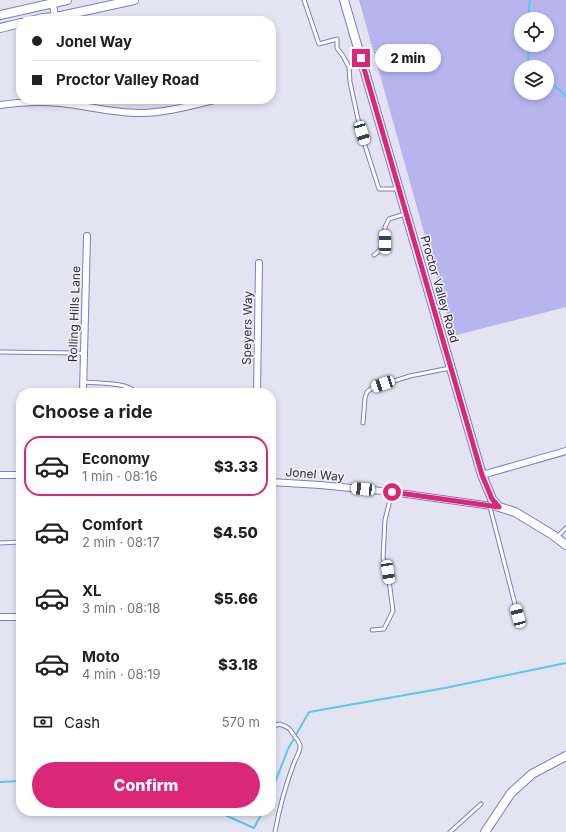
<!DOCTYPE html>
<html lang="en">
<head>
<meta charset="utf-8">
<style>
	:root { --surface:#fff; --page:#f6f6f6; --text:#202124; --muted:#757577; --line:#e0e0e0; --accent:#db2777 }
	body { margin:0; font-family:Inter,sans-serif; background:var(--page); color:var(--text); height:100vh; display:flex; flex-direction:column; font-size:15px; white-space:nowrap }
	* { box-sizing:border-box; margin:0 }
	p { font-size:13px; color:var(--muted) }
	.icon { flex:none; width:22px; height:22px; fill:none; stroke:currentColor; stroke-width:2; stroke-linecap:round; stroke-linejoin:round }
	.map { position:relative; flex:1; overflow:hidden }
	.details { position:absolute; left:16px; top:388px; width:260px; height:428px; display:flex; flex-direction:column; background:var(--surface); border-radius:16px; box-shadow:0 2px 6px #0003 }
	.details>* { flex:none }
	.top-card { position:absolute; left:16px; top:16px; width:260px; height:88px; border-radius:16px; box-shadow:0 2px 6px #0003; display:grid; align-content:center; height:88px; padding:0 16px; background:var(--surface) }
	.buttons { position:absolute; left:514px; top:12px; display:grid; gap:8px }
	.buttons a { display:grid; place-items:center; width:40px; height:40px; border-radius:50%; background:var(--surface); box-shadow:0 2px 6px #0003; font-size:20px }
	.end { position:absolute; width:18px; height:18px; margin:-9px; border:5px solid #db2777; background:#fff; box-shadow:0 0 0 2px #fff }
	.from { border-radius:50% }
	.bubble { position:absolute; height:28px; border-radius:14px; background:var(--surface); box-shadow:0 2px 6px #0003; font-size:13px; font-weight:800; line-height:28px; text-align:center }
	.car { position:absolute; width:12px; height:24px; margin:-12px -6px; border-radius:5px; box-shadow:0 0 3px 1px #0007; background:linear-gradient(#fff 24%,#345 0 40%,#fff 0 76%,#345 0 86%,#fff 0) }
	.top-card b { display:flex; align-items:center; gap:14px; height:38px; font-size:15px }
	.top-card b+b { border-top:1px solid var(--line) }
	.top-card i { width:10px; height:10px; background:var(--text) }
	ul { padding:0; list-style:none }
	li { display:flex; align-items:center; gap:12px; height:60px; margin:0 8px 6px; padding:0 8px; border:2px solid transparent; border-radius:16px }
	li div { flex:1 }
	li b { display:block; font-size:15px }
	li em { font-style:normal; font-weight:800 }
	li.active { border-color:var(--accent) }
	li>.icon { width:36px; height:36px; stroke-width:1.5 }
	h2 { padding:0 16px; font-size:18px; line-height:48px }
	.pay { display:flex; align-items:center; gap:10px; height:44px; padding:0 16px; font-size:15px }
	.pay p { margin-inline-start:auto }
	.primary-button { display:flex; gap:8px; margin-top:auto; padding:8px 16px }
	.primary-button a { flex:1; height:46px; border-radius:24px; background:var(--accent); color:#fff; font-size:16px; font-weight:800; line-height:46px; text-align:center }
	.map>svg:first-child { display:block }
	.green { fill:#b6b5ee; fill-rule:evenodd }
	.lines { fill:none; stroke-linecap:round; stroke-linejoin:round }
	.stream { stroke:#5ac8f1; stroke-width:2 }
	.service-casing { stroke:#7f7cc0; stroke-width:5 }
	.minor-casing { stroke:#7f7cc0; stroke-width:8 }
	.tertiary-casing { stroke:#7f7cc0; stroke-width:10 }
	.service { stroke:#fff; stroke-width:3 }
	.minor { stroke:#fff; stroke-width:6 }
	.tertiary { stroke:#fff; stroke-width:8 }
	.route { stroke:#db2777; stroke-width:5 }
	.labels { text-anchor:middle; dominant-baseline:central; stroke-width:3; stroke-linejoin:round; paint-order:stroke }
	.street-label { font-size:12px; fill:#2a2845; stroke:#f2f2f2 }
</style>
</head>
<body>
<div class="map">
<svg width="566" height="832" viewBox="0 0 566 832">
	<rect width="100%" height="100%" fill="#e3e3f2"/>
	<path class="green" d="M359 0H566V307L453 336ZM521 19H547V45H521ZM521 67H547V93H521Z"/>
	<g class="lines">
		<g class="stream">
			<path d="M529 19V5L530 0"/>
			<path d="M529 45 528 63 533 67"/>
			<path d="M547 79 566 96"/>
			<path d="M0 782 21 781"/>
			<path d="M271 793 288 749 309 712 445 688 566 663"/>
			<path d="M216 811 254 828 263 811"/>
		</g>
		<g class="service-casing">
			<g id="service">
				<path d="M304 0 319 44 337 39V48L343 56 349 67 350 82 361 133 379 189H399"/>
				<path d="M374 255 379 251 385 242V227L389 219 405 214"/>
				<path d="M0 352 79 353 84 354"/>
				<path d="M83 382C96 383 129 382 136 393"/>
				<path d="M363 423 365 398 367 392 372 388 410 376 450 368"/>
				<path d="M490 507 518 616"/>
				<path d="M556 538 566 528"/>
				<path d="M0 543 21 542"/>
				<path d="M372 630 384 629 393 611 388 573 383 558 385 520 392 492"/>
				<path d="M271 728 279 724C289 727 290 729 295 737 297 739 299 742 300 745 301 751 296 757 294 763 286 784 279 810 275 832"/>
				<path d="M450 832 481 804"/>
			</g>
		</g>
		<g class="minor-casing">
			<g id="minor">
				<path d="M52 0 56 21"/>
				<path d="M0 105C20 102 41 101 61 103 87 106 113 113 140 113 166 113 193 105 218 99"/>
				<path d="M83 393 87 236"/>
				<path d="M257 393 259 263"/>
				<path d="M0 475H21"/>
				<path d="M482 475 566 451"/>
				<path d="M271 482 320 485 392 492 499 507"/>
				<path d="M0 617H21"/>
			</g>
		</g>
		<g class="tertiary-casing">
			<g id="tertiary">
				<path d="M344 0 482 475 492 499 499 507 515 512 553 535 566 545"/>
				<path d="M0 15 67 0"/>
				<path d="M30 21 43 18 56 17 134 0"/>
				<path d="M0 28 21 23"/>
				<path d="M485 832 511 793 532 774 566 756"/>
			</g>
		</g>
		<use href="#service" class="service"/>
		<use href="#minor" class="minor"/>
		<use href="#tertiary" class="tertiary"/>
	</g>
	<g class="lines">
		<path class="route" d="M361 58 482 475 492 499 499 507 392 492"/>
	</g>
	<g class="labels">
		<g class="street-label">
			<text transform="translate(440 289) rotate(74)">Proctor Valley Road</text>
			<text transform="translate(74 314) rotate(-88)">Rolling Hills Lane</text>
			<text transform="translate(247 328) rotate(-89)">Speyers Way</text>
			<text transform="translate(315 474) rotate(5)">Jonel Way</text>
		</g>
	</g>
</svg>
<div class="buttons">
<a><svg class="icon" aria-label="locate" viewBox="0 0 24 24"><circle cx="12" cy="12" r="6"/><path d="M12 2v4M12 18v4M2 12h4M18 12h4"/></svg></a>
<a><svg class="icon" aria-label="layers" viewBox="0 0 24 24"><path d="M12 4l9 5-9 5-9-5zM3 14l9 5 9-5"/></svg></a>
</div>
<i class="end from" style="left:392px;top:492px"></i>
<i class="end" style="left:361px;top:58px"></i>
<div class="bubble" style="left:375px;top:44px;width:66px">2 min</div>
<i class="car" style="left:362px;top:133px;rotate:163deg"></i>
<i class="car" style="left:385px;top:242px;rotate:359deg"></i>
<i class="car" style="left:383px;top:384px;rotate:251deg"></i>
<i class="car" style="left:363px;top:489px;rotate:276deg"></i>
<i class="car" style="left:388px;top:572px;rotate:171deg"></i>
<i class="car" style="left:518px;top:616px;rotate:345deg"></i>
<div class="top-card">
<b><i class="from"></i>Jonel Way</b>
<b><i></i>Proctor Valley Road</b>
</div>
<section class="details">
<h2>Choose a ride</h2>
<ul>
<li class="active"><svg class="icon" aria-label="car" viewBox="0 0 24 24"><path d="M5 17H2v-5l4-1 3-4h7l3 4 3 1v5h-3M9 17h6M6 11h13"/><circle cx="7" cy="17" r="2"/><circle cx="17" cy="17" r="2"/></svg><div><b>Economy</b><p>1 min · 08:16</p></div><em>$3.33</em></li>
<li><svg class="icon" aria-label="car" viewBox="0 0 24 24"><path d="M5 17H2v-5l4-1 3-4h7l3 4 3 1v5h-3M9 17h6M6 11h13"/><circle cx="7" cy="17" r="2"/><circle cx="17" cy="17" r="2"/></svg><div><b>Comfort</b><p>2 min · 08:17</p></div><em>$4.50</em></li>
<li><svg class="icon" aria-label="car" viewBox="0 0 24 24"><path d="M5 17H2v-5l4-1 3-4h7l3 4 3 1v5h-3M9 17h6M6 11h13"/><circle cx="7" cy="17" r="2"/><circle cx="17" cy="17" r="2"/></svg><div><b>XL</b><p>3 min · 08:18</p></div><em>$5.66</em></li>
<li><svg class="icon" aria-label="car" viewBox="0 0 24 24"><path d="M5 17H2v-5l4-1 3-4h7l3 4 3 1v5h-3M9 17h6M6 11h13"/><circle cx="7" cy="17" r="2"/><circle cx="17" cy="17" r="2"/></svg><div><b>Moto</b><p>4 min · 08:19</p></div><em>$3.18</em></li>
</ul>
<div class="pay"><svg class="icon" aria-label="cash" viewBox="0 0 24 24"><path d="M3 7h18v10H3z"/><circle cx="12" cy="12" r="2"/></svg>Cash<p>570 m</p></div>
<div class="primary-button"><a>Confirm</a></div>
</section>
</div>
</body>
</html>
